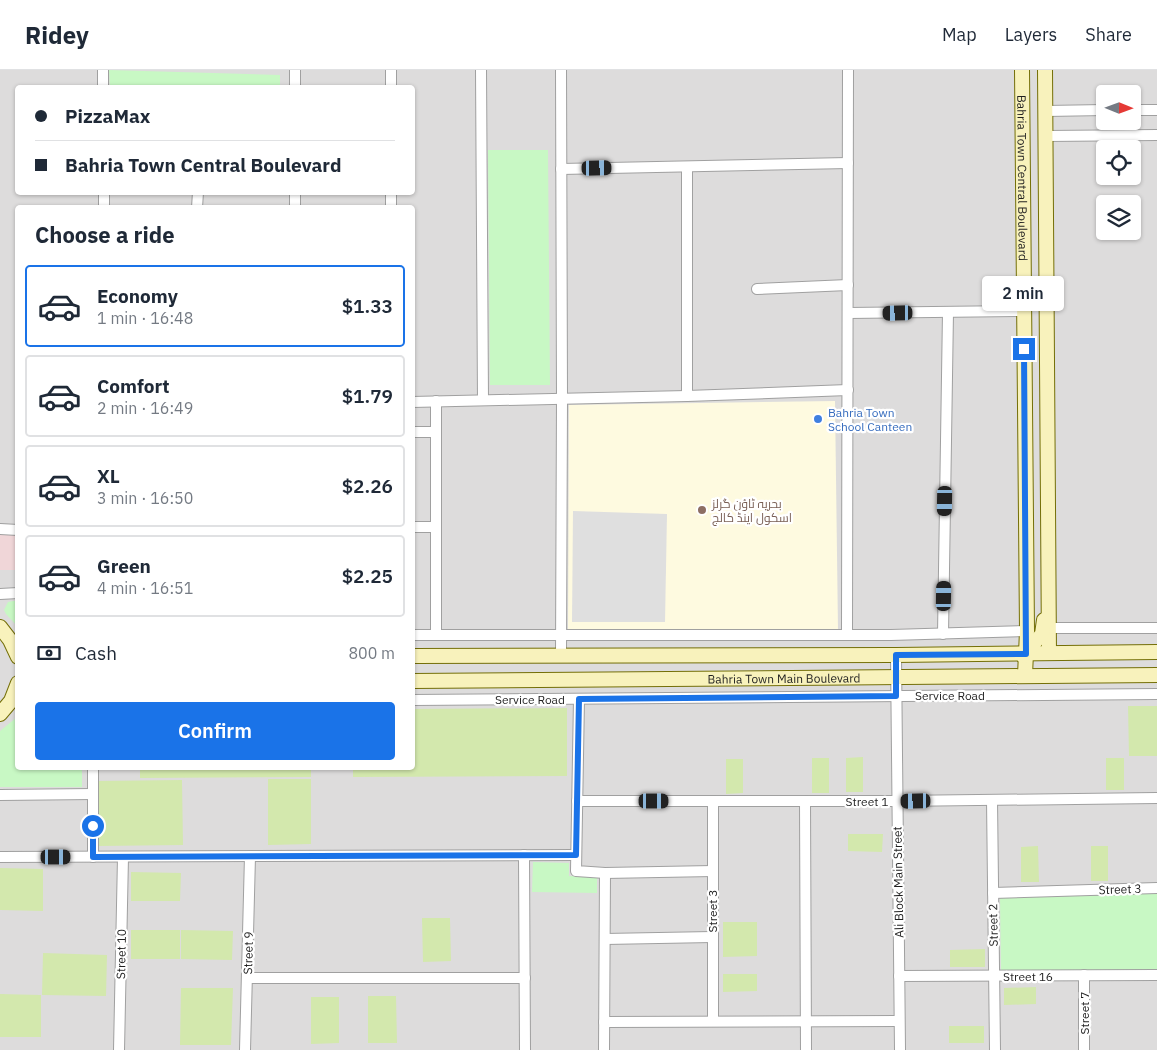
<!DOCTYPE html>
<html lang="en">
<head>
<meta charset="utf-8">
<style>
	:root { --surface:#fff; --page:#f6f6f7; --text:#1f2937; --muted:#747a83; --line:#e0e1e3; --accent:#1a73e8 }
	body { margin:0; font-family:"IBM Plex Sans",Cairo,sans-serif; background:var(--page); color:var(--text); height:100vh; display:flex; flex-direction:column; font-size:19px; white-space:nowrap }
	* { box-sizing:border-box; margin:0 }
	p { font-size:16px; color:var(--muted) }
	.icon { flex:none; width:28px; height:28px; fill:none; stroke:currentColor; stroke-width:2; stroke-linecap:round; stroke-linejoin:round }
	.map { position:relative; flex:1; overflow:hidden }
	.panel { position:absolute; left:15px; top:135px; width:400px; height:565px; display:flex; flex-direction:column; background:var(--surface); border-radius:5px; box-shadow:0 1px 4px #0004 }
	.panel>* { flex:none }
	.top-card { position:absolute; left:15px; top:15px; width:400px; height:110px; border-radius:5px; box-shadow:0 1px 4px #0004; display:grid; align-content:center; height:110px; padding:0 20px; background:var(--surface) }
	.needle { width:32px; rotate:91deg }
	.buttons { position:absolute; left:1096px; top:15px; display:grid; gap:10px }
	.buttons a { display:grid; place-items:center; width:45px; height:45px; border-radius:5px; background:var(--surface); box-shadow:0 1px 4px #0004; font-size:25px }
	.end { position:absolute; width:22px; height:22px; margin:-11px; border:6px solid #1a73e8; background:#fff; box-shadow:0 0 0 2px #fff }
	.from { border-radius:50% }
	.bubble { position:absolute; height:35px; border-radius:5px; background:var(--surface); box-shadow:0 1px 4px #0004; font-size:16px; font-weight:600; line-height:35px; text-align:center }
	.car { position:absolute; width:15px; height:30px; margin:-15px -8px; border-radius:6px; box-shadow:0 0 4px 1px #0007; background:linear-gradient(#222 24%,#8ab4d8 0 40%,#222 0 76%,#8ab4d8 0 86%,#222 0) }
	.top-card b { display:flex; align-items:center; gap:18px; height:48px; font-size:19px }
	.top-card b+b { border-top:1px solid var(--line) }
	.top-card i { width:12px; height:12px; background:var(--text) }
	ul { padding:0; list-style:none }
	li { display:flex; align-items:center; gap:15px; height:82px; margin:0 10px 8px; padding:0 10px; border:2px solid var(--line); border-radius:5px }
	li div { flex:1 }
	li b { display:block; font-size:19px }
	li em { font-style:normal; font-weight:600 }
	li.selected { border-color:var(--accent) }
	li>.icon { width:45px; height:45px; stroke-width:1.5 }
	h2 { padding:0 20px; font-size:22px; line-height:60px }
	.pay { display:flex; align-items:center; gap:12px; height:55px; padding:0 20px; font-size:19px }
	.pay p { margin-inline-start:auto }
	.action { display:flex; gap:10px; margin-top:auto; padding:10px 20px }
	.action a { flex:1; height:58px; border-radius:5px; background:var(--accent); color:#fff; font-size:20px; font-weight:600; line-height:58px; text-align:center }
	header { display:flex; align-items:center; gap:30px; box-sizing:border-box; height:70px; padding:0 25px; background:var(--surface); border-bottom:1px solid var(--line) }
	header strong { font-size:24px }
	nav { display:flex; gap:28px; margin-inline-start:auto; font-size:18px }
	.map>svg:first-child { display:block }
	.residential { fill:#dddcdc; fill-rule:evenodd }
	.commercial { fill:#f0d6d8 }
	.education { fill:#fefae0 }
	.grass { fill:#d3e8ad }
	.park { fill:#c8f8c4 }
	.parking { fill:#dfdfdf }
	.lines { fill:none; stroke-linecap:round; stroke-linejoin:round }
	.street-casing { stroke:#a0a0a0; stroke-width:12 }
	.secondary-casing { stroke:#746f08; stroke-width:16 }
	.street { stroke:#fff; stroke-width:10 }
	.secondary { stroke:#f8f2bc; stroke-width:14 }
	.route { stroke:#1a73e8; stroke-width:6 }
	.shop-dot { fill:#3f7fe0; stroke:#fff; stroke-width:2 }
	.education-dot { fill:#8d6e63; stroke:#fff; stroke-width:2 }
	.labels { text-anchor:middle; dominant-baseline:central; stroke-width:4.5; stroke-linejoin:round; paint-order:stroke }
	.street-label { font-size:12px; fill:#1f1f1f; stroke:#fff }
	.shop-label { font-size:12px; fill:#366cbe; stroke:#fff; text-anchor:start }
	.education-label { font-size:12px; fill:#785e54; stroke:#fff; text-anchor:start }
</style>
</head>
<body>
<header>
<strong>Ridey</strong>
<nav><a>Map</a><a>Layers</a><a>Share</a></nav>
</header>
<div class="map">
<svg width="1157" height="980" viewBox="0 0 1157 980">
	<rect width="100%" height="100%" fill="#f0ebe6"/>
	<path class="residential" d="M0 0H1157V980H0ZM18 18H412V122H18ZM1105 24H1132V51H1105ZM1105 79H1132V106H1105ZM1105 134H1132V161H1105ZM18 138H412V698H18Z"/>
	<rect class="commercial" x="0" y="464" width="17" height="36"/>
	<path class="education" d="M835 331 838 560 568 559 569 335Z"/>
	<g class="grass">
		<path d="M1128 636H1157V686H1129Z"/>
		<path d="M567 638V706L353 707V698H412L413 639Z"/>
		<path d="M863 687V722H846V688Z"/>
		<rect x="812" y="688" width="17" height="35"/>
		<rect x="1106" y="688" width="18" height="32"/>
		<path d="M726 689H743V723L726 724Z"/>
		<path d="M140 698H311V707L140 708Z"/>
		<path d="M268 709H311V774L268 775Z"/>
		<path d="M182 710 183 775 98 776 97 711Z"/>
		<path d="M848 764H883L882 782 848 781Z"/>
		<path d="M1038 776 1039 812H1021V777Z"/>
		<rect x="1091" y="776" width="17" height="35"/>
		<path d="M0 798 43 799V841L0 840Z"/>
		<path d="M131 802 181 803 180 831H131Z"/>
		<path d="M422 848H450L451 891 423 892Z"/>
		<path d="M723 852H757V886L723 887Z"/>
		<rect x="131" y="860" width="49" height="29"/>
		<path d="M181 860 233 861 232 890 181 889Z"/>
		<path d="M985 879V897H950V880Z"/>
		<path d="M43 883 107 885 106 926 42 925Z"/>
		<path d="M723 904H757V921L723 922Z"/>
		<path d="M1036 917V934L1004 935V918Z"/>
		<path d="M181 918H233L231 975H180Z"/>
		<path d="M0 924 41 925V967H0Z"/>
		<path d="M368 926H396L397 973H368Z"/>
		<path d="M311 927H339V973L311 974Z"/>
		<rect x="949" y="956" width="35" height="17"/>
	</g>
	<g class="park">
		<path d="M109 0 280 5V17H110Z"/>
		<path d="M488 80H548L550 315H490Z"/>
		<path d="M13 531H17V556L6 544 4 540 8 532Z"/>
		<path d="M17 647 18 698H82V717H0V661Z"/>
		<path d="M533 792 569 793V806L597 807V823L532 822Z"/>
		<path d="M1157 823V900H1001L1000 826Z"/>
	</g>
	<path class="parking" d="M573 441 667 444 665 552H572Z"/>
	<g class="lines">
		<g class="street-casing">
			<g id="street">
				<path d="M103 0V18"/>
				<path d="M391 0V18"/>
				<path d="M481 0 483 330"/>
				<path d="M561 0 562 329 561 585"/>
				<path d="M295 18V0"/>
				<path d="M1132 40H1157"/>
				<path d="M1046 41 1105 40"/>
				<path d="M1046 66 1157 65"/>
				<path d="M561 99 848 93"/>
				<path d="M391 122V138"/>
				<path d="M104 138V122"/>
				<path d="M197 138 198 122"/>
				<path d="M295 138V122"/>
				<path d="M757 219 848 215"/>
				<path d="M848 243 1024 241"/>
				<path d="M687 326V97"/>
				<path d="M436 331V565"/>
				<path d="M412 332 687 326 848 320"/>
				<path d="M412 362H436"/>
				<path d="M412 457H436"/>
				<path d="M0 459 18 460"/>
				<path d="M0 524 18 523"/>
				<path d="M1049 558H1157"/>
				<path d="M847 564 848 0"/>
				<path d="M943 564 948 242"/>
				<path d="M412 565H891L1027 561"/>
				<path d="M896 585 900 980"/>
				<path d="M579 629 576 801 605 803 713 801"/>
				<path d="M412 630 1157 624"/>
				<path d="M0 725 93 724"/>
				<path d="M992 730 995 980"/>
				<path d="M577 731H897L1157 728"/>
				<path d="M713 731V951"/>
				<path d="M805 731 806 980"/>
				<path d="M524 785 525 980"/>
				<path d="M0 787 576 785"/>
				<path d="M93 787V698"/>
				<path d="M993 823 1157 818"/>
				<path d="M605 869 712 867"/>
				<path d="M1084 905V980"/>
				<path d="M899 906 1157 905"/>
				<path d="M247 908H525"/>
				<path d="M604 952 899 951"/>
				<path d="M119 980 123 787"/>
				<path d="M245 980 250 786"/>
				<path d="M604 980 605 803"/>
			</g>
		</g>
		<g class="secondary-casing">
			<g id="secondary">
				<path id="s1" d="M1022 0 1027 561 1025 605"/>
				<path d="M1045 0 1049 583"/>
				<path d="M0 557 10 570 18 587"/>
				<path d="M412 586 896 585 1157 582"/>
				<path d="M1023 586 1042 564 1044 550"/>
				<path id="s2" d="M412 611 1157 605"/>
				<path d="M0 644 11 631 18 613"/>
			</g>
		</g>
		<use href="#street" class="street"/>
		<use href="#secondary" class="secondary"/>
	</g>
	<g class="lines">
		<path class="route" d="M93 756V787L576 785 579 629 896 626V585L1026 584 1024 279"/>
	</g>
	<circle class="shop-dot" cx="818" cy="349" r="5"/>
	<circle class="education-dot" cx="702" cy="440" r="5"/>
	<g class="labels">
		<g class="street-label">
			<text stroke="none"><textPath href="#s1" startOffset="108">Bahria Town Central Boulevard</textPath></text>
			<text stroke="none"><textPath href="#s2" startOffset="372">Bahria Town Main Boulevard</textPath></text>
			<text x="950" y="625">Service Road</text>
			<text x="530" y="629">Service Road</text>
			<text x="867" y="731">Street 1</text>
			<text transform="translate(898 812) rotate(-91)">Ali Block Main Street</text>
			<text transform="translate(1120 819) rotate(-2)">Street 3</text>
			<text transform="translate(712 841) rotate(-90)">Street 3</text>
			<text transform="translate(993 855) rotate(-91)">Street 2</text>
			<text transform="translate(248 883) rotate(-89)">Street 9</text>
			<text transform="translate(121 884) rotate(-89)">Street 10</text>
			<text x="1028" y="906">Street 16</text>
			<text transform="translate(1084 943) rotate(-90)">Street 7</text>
		</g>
		<g class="shop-label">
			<text x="828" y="342">Bahria Town<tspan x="828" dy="14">School Canteen</tspan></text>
		</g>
		<g class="education-label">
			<text x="712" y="433">بحریہ ٹاؤن گرلز<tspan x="712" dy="14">اسکول اینڈ کالج</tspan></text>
		</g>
	</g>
</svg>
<div class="buttons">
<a><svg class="needle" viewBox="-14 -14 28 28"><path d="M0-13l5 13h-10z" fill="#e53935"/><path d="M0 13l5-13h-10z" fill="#747a83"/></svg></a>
<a><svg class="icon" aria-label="locate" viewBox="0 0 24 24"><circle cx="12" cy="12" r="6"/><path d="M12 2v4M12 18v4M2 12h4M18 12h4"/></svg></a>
<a><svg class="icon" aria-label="layers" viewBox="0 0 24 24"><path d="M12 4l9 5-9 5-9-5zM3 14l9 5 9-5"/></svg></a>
</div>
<i class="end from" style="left:93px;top:756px"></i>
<i class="end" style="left:1024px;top:279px"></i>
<div class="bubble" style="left:982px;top:206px;width:82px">2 min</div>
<i class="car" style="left:597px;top:98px;rotate:89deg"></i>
<i class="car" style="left:898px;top:243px;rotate:269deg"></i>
<i class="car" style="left:945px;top:431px;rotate:181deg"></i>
<i class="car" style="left:944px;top:526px;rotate:1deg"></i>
<i class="car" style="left:654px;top:731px;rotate:90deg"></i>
<i class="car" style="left:916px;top:731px;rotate:269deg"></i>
<i class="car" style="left:56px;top:787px;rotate:90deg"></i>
<div class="top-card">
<b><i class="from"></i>PizzaMax</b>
<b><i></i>Bahria Town Central Boulevard</b>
</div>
<section class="panel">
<h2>Choose a ride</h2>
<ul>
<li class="selected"><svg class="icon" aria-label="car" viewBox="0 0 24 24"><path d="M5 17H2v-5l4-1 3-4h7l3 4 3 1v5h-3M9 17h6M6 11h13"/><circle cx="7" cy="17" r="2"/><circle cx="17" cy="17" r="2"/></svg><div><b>Economy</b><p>1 min · 16:48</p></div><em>$1.33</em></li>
<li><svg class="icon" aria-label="car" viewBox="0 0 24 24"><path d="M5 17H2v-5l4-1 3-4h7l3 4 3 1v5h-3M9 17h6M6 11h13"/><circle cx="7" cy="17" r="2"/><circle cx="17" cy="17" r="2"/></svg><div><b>Comfort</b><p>2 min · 16:49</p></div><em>$1.79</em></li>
<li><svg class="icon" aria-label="car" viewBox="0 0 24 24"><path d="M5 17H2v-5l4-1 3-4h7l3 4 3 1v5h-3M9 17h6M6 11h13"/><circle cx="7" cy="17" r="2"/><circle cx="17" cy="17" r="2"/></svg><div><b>XL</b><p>3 min · 16:50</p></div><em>$2.26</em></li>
<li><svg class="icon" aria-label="car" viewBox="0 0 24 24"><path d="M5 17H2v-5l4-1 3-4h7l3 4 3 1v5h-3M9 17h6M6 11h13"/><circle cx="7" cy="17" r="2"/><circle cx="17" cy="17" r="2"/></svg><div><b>Green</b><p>4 min · 16:51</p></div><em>$2.25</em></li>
</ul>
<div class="pay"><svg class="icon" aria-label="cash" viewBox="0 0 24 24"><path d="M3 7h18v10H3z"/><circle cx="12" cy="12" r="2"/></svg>Cash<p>800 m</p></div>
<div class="action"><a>Confirm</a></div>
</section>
</div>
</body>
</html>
